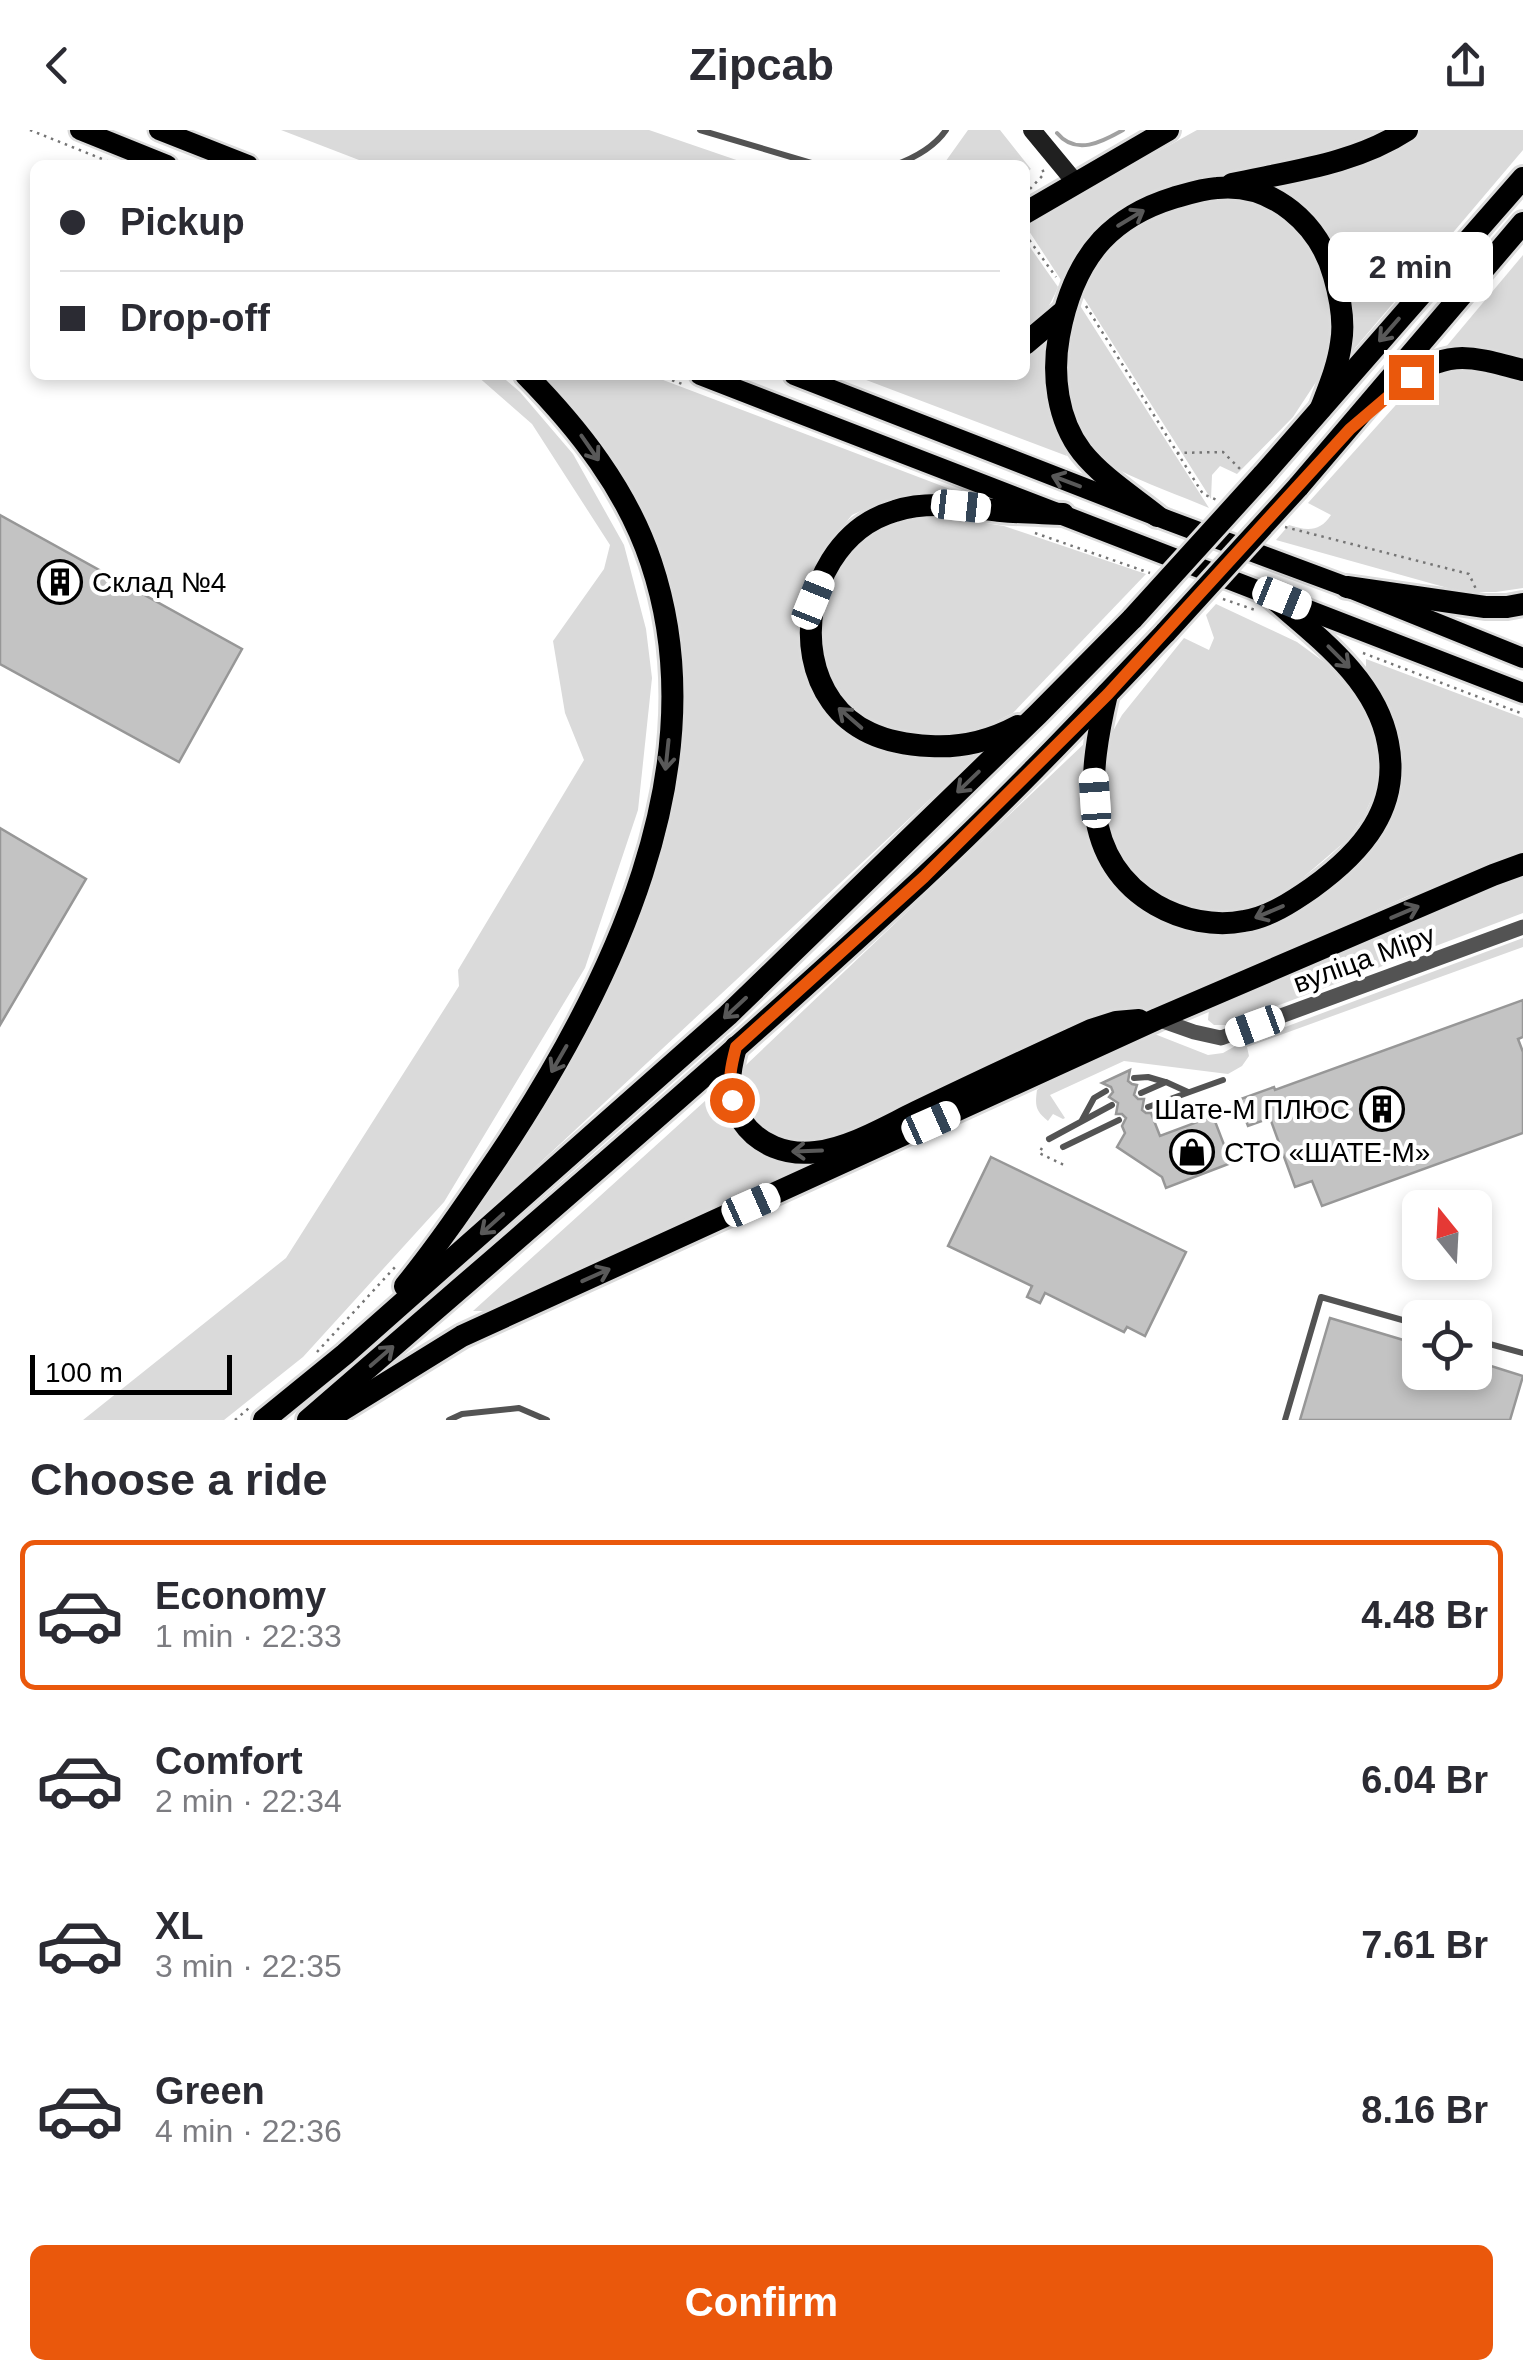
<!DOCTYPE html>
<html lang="en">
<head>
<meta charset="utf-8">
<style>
	:root { --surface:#fff; --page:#f2f2f3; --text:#2b2b33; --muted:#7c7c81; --line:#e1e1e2; --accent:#ea580c }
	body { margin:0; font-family:Arial,sans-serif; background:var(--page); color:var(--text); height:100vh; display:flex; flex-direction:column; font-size:38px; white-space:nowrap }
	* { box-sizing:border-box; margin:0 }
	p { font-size:32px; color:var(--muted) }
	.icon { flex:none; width:55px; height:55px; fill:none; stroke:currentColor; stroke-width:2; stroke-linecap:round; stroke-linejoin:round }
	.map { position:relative; height:1290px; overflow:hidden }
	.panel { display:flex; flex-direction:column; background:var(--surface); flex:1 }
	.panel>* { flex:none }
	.guide { position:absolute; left:30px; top:30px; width:1000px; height:220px; border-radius:15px; box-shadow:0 5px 15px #0003; display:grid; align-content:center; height:220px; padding:0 30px; background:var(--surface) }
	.needle { width:65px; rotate:342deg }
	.tools { position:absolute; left:1402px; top:1060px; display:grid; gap:20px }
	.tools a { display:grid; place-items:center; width:90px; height:90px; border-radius:15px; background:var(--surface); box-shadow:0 5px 15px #0003; font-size:50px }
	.scale { position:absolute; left:30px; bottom:25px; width:202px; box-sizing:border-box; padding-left:10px; border:5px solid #000; border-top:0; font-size:28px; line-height:35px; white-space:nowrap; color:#000; -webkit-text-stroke:8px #fff; paint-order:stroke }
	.end { position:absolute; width:45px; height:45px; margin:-22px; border:12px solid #ea580c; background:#fff; box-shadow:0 0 0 5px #fff }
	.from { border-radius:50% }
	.bubble { position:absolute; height:70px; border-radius:15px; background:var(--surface); box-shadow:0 5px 15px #0003; font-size:32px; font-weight:700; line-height:70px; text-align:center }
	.car { position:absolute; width:30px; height:60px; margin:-30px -15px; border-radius:12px; box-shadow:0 0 8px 2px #0007; background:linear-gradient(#fff 24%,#345 0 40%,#fff 0 76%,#345 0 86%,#fff 0) }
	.guide b { display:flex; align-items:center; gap:35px; height:95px; font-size:38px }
	.guide b+b { border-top:2px solid var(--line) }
	.guide i { width:25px; height:25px; background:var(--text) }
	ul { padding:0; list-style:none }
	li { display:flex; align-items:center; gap:30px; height:150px; margin:0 20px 15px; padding:0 10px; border:5px solid transparent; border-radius:15px }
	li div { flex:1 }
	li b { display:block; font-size:38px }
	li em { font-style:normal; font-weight:700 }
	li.active { border-color:var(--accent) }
	li>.icon { width:90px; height:90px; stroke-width:1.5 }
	h2 { padding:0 30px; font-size:45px; line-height:120px }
	.primary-button { display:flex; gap:20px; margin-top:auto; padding:20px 30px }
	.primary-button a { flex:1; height:115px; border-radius:15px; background:var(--accent); color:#fff; font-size:40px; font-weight:700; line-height:115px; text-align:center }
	header { display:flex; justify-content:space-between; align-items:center; height:130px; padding:0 30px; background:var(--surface); font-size:45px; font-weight:700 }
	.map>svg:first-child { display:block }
	.green { fill:#dadada }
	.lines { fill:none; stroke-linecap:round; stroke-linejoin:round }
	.stream { stroke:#a1a1a1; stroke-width:4 }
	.building { fill:#c3c3c3; stroke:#979797; stroke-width:2.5 }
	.trunk-casing { stroke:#dbdbdb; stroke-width:25 }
	.motorway-casing { stroke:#dbdbdb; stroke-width:28 }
	.path { stroke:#757575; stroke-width:2.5; stroke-dasharray:2.5 5; stroke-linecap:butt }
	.service { stroke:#535353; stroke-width:6 }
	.tertiary { stroke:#535353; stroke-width:15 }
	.secondary { stroke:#202020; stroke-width:18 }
	.trunk { stroke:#000; stroke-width:20 }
	.motorway { stroke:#000; stroke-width:22 }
	.motorway-bridge-casing { stroke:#dbdbdb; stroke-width:28; stroke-linecap:butt }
	.motorway-bridge { stroke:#000; stroke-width:22 }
	.oneway { stroke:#595959 }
	.route { stroke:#ea580c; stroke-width:12 }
	.labels { text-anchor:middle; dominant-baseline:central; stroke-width:8; stroke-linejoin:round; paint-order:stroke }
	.poi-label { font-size:28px; fill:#000; stroke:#fff; text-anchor:start }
	.street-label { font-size:28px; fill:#000; stroke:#fff }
</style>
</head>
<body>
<header><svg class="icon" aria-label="back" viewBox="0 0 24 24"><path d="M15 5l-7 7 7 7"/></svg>Zipcab<svg class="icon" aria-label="share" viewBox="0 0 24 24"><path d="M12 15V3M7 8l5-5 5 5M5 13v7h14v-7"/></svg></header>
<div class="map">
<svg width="1523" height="1290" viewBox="0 0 1523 1290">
	<rect width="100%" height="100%" fill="#fff"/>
	<g class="green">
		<path d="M281 0H649L751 35H372Z"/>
		<path d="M968 0H1000L1031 39 1025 43V35H943Z"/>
		<path d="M1197 0H1392L1352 18 1153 65 1121 80 1086 109 1061 150 1025 95Z"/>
		<path d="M1417 0H1523V20L1350 224 1347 159 1271 56Z"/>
		<path d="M1232 68 1255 71 1294 95 1323 136 1334 188 1331 219 1320 246 1293 287 1237 344 1220 336 1212 345 1211 369 1082 165C1086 156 1089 145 1095 136 1122 91 1183 70 1232 68Z"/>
		<path d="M1025 110 1058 157C1050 176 1042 190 1025 202Z"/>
		<path d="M1523 125V228L1493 221 1445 218Z"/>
		<path d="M1079 174 1209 378C1179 365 1146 354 1117 339 1079 319 1063 274 1065 234 1067 213 1074 193 1079 174Z"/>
		<path d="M1053 201 1055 294 1067 326 853 245H1025V223Z"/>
		<path d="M1470 236 1523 247V458L1496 462H1462L1276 410 1289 395C1307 401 1320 402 1331 385L1308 373 1403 267 1429 247 1449 239Z"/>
		<path d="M476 245H500L520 262 573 324 624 415 646 499 652 548 638 680 585 838 444 1072 303 1227 224 1290H83L286 1128 459 856 458 840 584 630 565 583 553 511 604 439 610 415 532 294Z"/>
		<path d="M540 245H650L950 359 955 366 913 365 883 371 852 385 825 417 807 448 800 488 802 517 849 599 983 620 458 1109 445 1115 622 821 648 761 668 696 677 634 682 576 681 519 676 484 643 387 597 309 553 257Z"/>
		<path d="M937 385 1004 396 1146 444 1013 583 975 602 936 606 895 603 862 588 838 568 821 535 818 493 826 457 843 428 870 403 901 390Z"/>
		<path d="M1216 474 1297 512 1327 534 1356 568 1371 595 1378 635 1375 661 1364 686 1348 709 1299 751 1266 772 1240 782 1216 783 1168 773 1115 730 1103 674 1108 610 1122 585 1184 508 1209 520 1214 508 1206 485Z"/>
		<path d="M1366 529 1523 588V724L1408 766 1155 879 1116 883 841 1006C823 1012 803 1015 785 1010 771 1006 747 987 742 974 736 961 740 946 746 935L1087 611 1101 733 1113 752 1126 765 1219 802 1351 741 1375 714 1389 691 1400 665 1402 617 1383 568 1366 542Z"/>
		<path d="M1523 747V783L1226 895H1214L1208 890 1209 879 1350 817Z"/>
		<path d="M1523 808V817L1247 917 1249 926 1242 936 1228 944 1124 931 1050 965 1065 988 1063 989 1053 984 1048 991C1035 981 1035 975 1037 960L1052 948 1152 903 1208 925 1223 923 1237 915Z"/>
		<path d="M716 961C726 988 747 1013 773 1027 787 1034 805 1034 820 1035L489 1181H473Z"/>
	</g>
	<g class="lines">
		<path class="stream" d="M1057 3C1076 26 1102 12 1123 0"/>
	</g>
	<g class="building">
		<path d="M0 385 242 519 179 632 0 534Z"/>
		<path d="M0 698 86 749 0 895Z"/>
		<path d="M1523 870V907L1518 909 1523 922V1003L1322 1076 1312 1051 1295 1057 1270 988 1248 996 1238 970 1274 957 1275 960Z"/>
		<path d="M1130 940 1128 951 1132 954 1137 955 1134 965 1138 969H1144L1142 980 1146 983H1151L1160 1006 1213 986 1231 1033 1166 1058 1162 1047 1117 1017 1125 1003 1122 996 1126 988 1122 984H1116L1118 973 1109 967 1113 962 1111 957 1102 953Z"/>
		<path d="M991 1027 1186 1122 1145 1206 1127 1197 1124 1202 1045 1163 1040 1173 1027 1167 1032 1156 948 1116Z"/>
		<path d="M1330 1188 1420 1215V1242H1475V1231L1523 1246 1510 1290H1300Z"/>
	</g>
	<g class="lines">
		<g class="trunk-casing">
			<g id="trunk">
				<path d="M80 0 167 35"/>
				<path d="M159 0 248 35"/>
				<path d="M700 245 1523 563"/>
				<path d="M794 245 1167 390 1347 457 1523 528"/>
			</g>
		</g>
		<g class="motorway-casing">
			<g id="motorway">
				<path d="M1232 54C1292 41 1355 34 1407 0"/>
				<path d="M1025 83 1168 0"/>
				<path d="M1025 214 1063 182"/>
				<path d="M1398 257C1445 218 1467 225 1523 240"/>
				<path d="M1262 346 1523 48"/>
				<path d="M1298 357 1523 93"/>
				<path d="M1157 386C1132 366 1102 347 1082 322 1057 290 1052 244 1059 206 1065 173 1078 136 1102 110 1121 90 1147 76 1173 68 1187 64 1202 59 1217 58 1273 52 1320 95 1334 146 1340 167 1345 191 1341 213 1338 236 1329 257 1321 278"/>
				<path d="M1347 457 1485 477H1507L1523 474"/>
				<path d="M1107 564C1089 641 1077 729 1156 775 1182 790 1215 797 1244 791 1269 787 1292 772 1312 758 1362 722 1401 678 1388 613 1376 547 1313 504 1266 462"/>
				<path d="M1018 596C990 611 962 618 930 616 910 615 889 612 870 603 805 573 796 487 831 431 846 407 867 389 895 381 930 370 966 377 1001 381 1022 383 1042 383 1063 384"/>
				<path d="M736 917C729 943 725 967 742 991 758 1015 787 1026 816 1022 850 1018 885 997 916 982 974 954 1032 927 1091 900L1116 892 1139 890"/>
				<path d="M405 1156C439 1114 468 1071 498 1027 610 859 720 637 651 432 627 360 579 299 526 245"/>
				<path d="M264 1290 345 1224 728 885 1038 584 1133 488"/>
				<path d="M308 1290C514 1111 722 935 921 750 1006 671 1086 586 1166 502"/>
				<path d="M326 1290 462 1206 1157 889 1493 745 1523 734"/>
			</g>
		</g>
		<g class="path">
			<path d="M30 0 117 35"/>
			<path d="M1030 59 1044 44 1042 38"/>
			<path d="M1025 104 1056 147"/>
			<path d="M1086 176 1203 364 1217 370"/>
			<path d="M658 245 685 255"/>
			<path d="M1177 323 1223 322 1241 340"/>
			<path d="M1285 397 1469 444 1476 459"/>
			<path d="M1035 403 1150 443"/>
			<path d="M1223 469 1258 481"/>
			<path d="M1363 523 1523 584"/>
			<path d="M1042 1018 1039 1023 1064 1035"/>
			<path d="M317 1222 396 1136"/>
			<path d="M235 1290 249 1278"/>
		</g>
		<g class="service">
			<path d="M700 0 818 35"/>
			<path d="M895 35C914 28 935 16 946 0"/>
			<path d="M1134 948 1148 947 1165 952"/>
			<path d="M1141 963 1166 952 1188 962"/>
			<path d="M1148 977 1223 950"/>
			<path d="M1082 990 1094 968 1106 961"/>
			<path d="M1049 1009 1112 975"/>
			<path d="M1063 1017 1119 990"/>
			<path d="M1475 1210 1523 1223"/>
			<path d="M449 1290 462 1284 519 1278 547 1290"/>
			<path d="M1285 1290 1321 1167 1420 1195"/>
		</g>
		<path class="tertiary" d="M1157 889 1194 902 1221 908 1523 797"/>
		<path class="secondary" d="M1032 0 1075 52"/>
		<use href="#trunk" class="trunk"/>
		<use href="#motorway" class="motorway"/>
		<g class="motorway-bridge-casing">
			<g id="motorway-bridge">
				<path d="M1133 488 1262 346"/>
				<path d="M1166 502 1298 357"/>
			</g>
		</g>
		<use href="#motorway-bridge" class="motorway-bridge"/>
	</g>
	<defs><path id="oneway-shaft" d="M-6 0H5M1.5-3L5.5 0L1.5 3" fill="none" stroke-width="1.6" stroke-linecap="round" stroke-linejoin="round" transform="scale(2.5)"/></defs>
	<g class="oneway">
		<use href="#oneway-shaft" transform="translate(1131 88) rotate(-31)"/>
		<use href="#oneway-shaft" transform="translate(1389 200) rotate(131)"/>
		<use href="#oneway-shaft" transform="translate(590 318) rotate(55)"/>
		<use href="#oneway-shaft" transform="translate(1066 351) rotate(-159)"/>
		<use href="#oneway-shaft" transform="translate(1339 527) rotate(45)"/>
		<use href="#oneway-shaft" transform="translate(850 588) rotate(-139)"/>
		<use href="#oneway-shaft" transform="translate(667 625) rotate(96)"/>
		<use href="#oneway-shaft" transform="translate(968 652) rotate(136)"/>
		<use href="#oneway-shaft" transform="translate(1269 782) rotate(157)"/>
		<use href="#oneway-shaft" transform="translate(1405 782) rotate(-23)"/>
		<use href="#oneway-shaft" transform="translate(735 878) rotate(137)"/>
		<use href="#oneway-shaft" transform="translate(559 929) rotate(120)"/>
		<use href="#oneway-shaft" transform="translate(807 1021) rotate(178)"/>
		<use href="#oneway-shaft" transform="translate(492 1094) rotate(138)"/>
		<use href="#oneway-shaft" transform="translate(596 1145) rotate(-24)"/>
		<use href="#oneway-shaft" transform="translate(382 1226) rotate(-41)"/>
	</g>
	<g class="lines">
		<path class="route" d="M732 970C728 950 731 936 736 917L924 747 1108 564 1350 299 1411 247"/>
	</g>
	<defs>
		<g id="building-ring" transform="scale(2.25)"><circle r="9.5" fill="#fff" stroke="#000" stroke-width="1.5"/><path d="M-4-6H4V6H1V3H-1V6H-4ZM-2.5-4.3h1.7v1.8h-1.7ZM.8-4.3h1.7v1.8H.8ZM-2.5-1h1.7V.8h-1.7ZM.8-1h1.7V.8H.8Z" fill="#000"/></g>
		<g id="shop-ring" transform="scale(2.25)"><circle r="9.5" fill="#fff" stroke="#000" stroke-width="1.5"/><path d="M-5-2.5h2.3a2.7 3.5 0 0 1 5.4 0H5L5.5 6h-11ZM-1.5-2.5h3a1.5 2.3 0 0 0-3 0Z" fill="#000"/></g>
	</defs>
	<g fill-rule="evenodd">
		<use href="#building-ring" x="60" y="452"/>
		<use href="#building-ring" x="1382" y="979"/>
		<use href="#shop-ring" x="1192" y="1022"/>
	</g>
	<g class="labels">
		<g class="poi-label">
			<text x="92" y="452">Склад №4</text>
			<text x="1350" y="979" text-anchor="end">Шате-М ПЛЮС</text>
			<text x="1224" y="1022">СТО «ШАТЕ-М»</text>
		</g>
		<g class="street-label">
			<text transform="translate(1364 829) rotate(-20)">вуліца Міру</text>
		</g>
	</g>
</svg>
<div class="tools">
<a><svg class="needle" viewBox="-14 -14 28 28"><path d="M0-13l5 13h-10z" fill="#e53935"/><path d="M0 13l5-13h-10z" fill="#7c7c81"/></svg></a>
<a><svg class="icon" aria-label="locate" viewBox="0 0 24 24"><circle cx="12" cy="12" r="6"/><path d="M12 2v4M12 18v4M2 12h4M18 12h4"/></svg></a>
</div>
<div class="scale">100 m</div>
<i class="end from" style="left:732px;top:970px"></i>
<i class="end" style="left:1411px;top:247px"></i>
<div class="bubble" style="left:1328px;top:102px;width:165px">2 min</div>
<i class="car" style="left:961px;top:376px;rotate:96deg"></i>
<i class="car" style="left:1282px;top:468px;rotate:112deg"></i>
<i class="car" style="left:813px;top:470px;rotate:22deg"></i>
<i class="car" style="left:1095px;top:668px;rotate:356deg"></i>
<i class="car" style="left:1255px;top:896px;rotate:250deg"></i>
<i class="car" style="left:931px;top:993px;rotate:66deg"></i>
<i class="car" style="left:751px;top:1075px;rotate:66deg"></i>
<div class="guide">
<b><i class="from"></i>Pickup</b>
<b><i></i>Drop-off</b>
</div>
</div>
<section class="panel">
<h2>Choose a ride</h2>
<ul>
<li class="active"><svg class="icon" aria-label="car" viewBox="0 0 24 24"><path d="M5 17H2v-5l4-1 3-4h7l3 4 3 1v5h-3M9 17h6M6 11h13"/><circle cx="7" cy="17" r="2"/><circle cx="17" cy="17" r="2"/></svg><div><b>Economy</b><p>1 min · 22:33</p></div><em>4.48 Br</em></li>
<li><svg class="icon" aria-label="car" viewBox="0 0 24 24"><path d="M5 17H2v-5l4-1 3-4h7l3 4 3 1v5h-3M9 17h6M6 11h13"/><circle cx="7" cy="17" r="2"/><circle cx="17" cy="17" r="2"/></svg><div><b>Comfort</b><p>2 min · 22:34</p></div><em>6.04 Br</em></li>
<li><svg class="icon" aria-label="car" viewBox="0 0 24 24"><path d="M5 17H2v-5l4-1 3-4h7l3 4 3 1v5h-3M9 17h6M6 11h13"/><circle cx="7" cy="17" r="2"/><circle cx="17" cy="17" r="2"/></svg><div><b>XL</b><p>3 min · 22:35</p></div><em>7.61 Br</em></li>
<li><svg class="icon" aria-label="car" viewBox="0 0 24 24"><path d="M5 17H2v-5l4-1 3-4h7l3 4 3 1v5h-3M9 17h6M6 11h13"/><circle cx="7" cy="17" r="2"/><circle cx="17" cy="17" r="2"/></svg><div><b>Green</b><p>4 min · 22:36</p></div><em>8.16 Br</em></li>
</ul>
<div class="primary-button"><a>Confirm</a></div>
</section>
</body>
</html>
